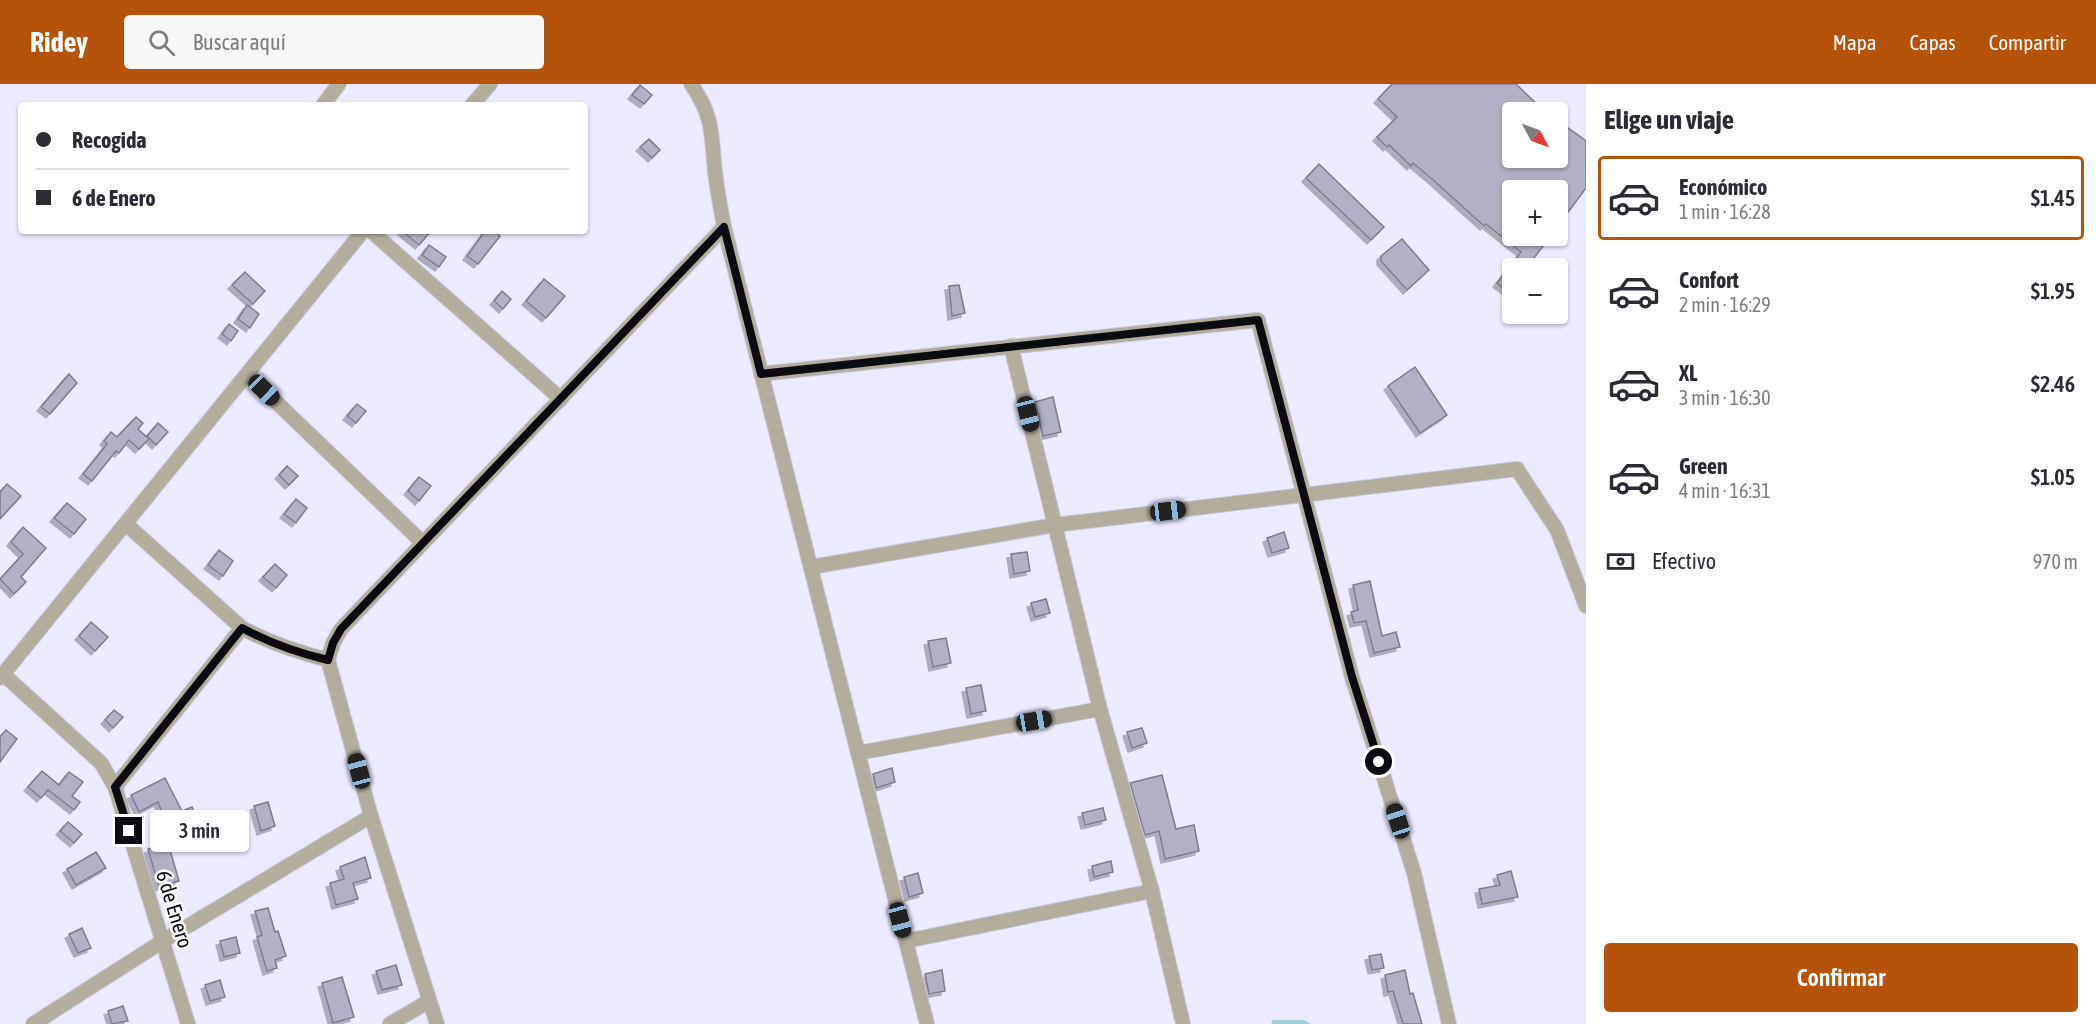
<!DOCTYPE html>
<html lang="es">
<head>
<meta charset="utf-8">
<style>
	:root { --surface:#fff; --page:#f7f7f7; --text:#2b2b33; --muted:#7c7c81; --line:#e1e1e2; --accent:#b45309 }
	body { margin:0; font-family:"Asap Condensed",sans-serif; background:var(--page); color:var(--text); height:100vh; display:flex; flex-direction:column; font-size:22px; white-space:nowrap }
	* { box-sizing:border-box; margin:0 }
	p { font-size:20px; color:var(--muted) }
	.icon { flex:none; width:33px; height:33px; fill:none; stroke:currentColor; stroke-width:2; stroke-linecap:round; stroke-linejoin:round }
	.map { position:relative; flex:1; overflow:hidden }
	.drawer { display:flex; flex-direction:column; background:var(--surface); width:510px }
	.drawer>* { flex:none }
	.top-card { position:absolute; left:18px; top:18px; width:570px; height:132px; border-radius:6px; box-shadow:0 2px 4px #0004; display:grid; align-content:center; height:132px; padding:0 18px; background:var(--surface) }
	.needle { width:39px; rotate:131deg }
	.tools { position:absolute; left:1502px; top:18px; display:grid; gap:12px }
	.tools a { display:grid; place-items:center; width:66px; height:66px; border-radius:6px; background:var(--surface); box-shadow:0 2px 4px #0004; font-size:30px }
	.end { position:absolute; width:27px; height:27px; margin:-14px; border:8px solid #0d0b12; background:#fff; box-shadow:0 0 0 3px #fff }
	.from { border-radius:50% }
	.bubble { position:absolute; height:42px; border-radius:6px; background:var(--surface); box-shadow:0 2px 4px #0004; font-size:20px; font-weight:600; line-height:42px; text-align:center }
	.car { position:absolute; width:18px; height:36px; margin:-18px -9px; border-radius:8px; box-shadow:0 0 4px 2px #0007; background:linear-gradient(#222 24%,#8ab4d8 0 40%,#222 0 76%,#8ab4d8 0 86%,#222 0) }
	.top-card b { display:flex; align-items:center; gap:21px; height:57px; font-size:22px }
	.top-card b+b { border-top:2px solid var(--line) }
	.top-card i { width:15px; height:15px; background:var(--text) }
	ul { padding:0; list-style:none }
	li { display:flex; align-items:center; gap:18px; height:84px; margin:0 12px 9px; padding:0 6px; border:3px solid transparent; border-radius:6px }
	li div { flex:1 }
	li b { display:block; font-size:22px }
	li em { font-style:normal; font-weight:600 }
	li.active { border-color:var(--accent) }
	li>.icon { width:54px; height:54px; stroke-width:1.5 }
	h2 { padding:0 18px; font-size:27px; line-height:72px }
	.pay { display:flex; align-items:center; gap:15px; height:66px; padding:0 18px; font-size:22px }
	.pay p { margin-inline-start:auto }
	.cta { display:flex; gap:12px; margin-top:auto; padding:12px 18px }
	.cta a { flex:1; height:69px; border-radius:6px; background:var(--accent); color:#fff; font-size:24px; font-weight:600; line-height:69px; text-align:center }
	header { display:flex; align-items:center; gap:36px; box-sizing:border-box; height:84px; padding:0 30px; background:var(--accent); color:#fff }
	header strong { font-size:28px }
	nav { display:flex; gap:33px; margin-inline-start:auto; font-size:21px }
	.search { width:420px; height:54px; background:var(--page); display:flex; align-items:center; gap:15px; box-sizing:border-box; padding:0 21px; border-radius:6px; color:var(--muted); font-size:22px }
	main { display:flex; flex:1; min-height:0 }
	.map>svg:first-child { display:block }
	.water { fill:#a3cedc }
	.building { fill:#b2b0c4; stroke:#7d7c8e; stroke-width:1.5; filter:url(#shadow) }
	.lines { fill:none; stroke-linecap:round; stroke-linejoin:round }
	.minor-casing { stroke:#c8c6d9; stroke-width:16 }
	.minor { stroke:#b2ad9d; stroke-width:14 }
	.route { stroke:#0d0b12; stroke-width:8 }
	.labels { text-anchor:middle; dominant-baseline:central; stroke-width:5; stroke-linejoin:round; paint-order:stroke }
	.street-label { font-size:21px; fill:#0d0b12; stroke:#fff }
</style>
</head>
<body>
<header>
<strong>Ridey</strong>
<div class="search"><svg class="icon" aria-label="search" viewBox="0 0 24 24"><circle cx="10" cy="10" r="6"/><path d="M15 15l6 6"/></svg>Buscar aquí</div>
<nav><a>Mapa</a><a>Capas</a><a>Compartir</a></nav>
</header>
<main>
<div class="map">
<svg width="1586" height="940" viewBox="0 0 1586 940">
	<defs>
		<filter id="shadow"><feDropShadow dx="-4" dy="4" stdDeviation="0" flood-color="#0004"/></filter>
	</defs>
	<rect width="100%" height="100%" fill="#eceaff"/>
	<path class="water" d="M1273 936H1304L1311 940H1271Z"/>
	<g class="building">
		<path d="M1392 0H1516L1545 28H1512V74H1557V36L1586 57V104L1557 143V106H1512V152H1551L1526 184H1512V199L1506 206 1497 199 1521 168 1486 140 1484 142 1432 95 1413 79 1411 82 1389 61 1387 63 1377 53 1397 33 1378 15Z"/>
		<path d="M640 1 652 11 644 20 632 11Z"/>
		<path d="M649 55 660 66 652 74 640 63Z"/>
		<path d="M1319 80 1384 143 1371 156 1306 94Z"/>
		<path d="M402 147H431L419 161Z"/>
		<path d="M485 147H494L500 152 478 180 467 172Z"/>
		<path d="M1402 155 1429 186 1407 206 1381 177V172Z"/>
		<path d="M429 161 446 173 439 183 422 171Z"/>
		<path d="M245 188 265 207 253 220 232 201Z"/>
		<path d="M544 195 565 212 546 234 526 217Z"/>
		<path d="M959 201 965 229 952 232 949 202Z"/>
		<path d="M502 207 511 215 503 225 494 217Z"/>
		<path d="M247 221 259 230 250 244 238 235Z"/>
		<path d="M229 240 238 247 231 257 222 250Z"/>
		<path d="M1415 283 1447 331 1420 349 1388 302Z"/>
		<path d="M69 290 77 299 50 330 41 323Z"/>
		<path d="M1053 313 1061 348 1043 352 1035 318Z"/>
		<path d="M357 320 366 327 356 339 347 332Z"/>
		<path d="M136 333 143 339 138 345 149 355 139 365 129 356 119 369 116 367 92 397 83 390 107 360 104 357 111 348 117 353Z"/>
		<path d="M158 339 168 348 156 361 147 352Z"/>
		<path d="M287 382 298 392 289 401 279 391Z"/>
		<path d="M419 393 431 402 419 417 408 407Z"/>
		<path d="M7 400 21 412 0 435V408Z"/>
		<path d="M296 415 307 424 296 439 284 430Z"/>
		<path d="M67 419 86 435 74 450 54 434Z"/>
		<path d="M23 443 46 464 21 493 26 498 14 510 0 495 23 470 11 458Z"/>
		<path d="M1284 448 1289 464 1272 469 1267 454Z"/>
		<path d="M219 466 233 477 223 492 208 481Z"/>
		<path d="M1027 468 1030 487 1014 490 1011 470Z"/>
		<path d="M275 480 287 491 276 504 263 493Z"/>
		<path d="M1370 497 1382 552 1396 548 1400 563 1374 569 1366 537 1354 539 1351 528 1358 526 1353 501Z"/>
		<path d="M1046 515 1050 529 1035 533 1031 519Z"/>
		<path d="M91 538 108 553 95 567 79 552Z"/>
		<path d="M946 554 951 579 933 583 928 557Z"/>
		<path d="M981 601 986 627 971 630 966 604Z"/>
		<path d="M114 626 123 633 113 644 105 636Z"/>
		<path d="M1142 644 1147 659 1132 664 1127 648Z"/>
		<path d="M6 646 17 655 0 678V653Z"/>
		<path d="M892 684 895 698 876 704 873 690Z"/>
		<path d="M42 687 59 701 69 688 83 698 72 712 80 718 74 726 48 706 41 714 28 703Z"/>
		<path d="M1162 691 1176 745 1194 741 1199 767 1165 775 1159 747 1145 751 1130 699Z"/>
		<path d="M165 694 182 727 192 723 198 739 170 750 158 718 139 728 131 711Z"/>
		<path d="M268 718 275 742 261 747 254 722Z"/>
		<path d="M1103 724 1106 736 1085 741 1082 729Z"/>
		<path d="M68 738 82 750 74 759 60 747Z"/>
		<path d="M168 759 179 797 159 803 148 765Z"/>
		<path d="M96 768 106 784 76 801 67 785Z"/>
		<path d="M365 773 371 794 353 799 358 815 336 821 330 799 344 795 340 783Z"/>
		<path d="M1111 777 1113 788 1094 793 1092 782Z"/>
		<path d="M1511 787 1518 813 1482 820 1479 805 1500 801 1497 791Z"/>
		<path d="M918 789 923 809 909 813 904 793Z"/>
		<path d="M268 824 275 848 278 847 286 872 275 876 277 884 267 887 257 853 262 851 255 827Z"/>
		<path d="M82 844 91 864 78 869 69 850Z"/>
		<path d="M236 853 240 869 224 873 220 857Z"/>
		<path d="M1381 870 1384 884 1372 886 1369 872Z"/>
		<path d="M396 881 402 901 382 906 376 887Z"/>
		<path d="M942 886 945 907 929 910 925 890Z"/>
		<path d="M1405 886 1410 910 1413 909 1422 940H1403L1393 907 1388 908 1385 891Z"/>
		<path d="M342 893 354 933 333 939 322 899Z"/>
		<path d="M220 896 225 913 210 917 205 901Z"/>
		<path d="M123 922 128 937 112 940 108 927Z"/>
	</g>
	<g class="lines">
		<g class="minor-casing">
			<g id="minor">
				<path d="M691 0C714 33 711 50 715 88 717 106 721 125 724 143L927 940"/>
				<path d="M323 21 339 0"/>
				<path d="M472 21 490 0"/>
				<path d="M371 147 561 315"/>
				<path d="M1011 262 1100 625 1152 807 1183 940"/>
				<path d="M761 290 1258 236 1352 593 1414 789 1449 940"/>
				<path d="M248 291 423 459"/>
				<path d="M126 440 242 544C270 559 298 568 328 576L371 732 437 940"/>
				<path d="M811 483 1055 441 1517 385 1557 446 1586 522"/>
				<path d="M328 576 333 559 341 545 724 143"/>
				<path d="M3 590 101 679 115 703 188 940"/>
				<path d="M0 594 363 147"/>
				<path d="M858 669 1100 625"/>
				<path d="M115 703 242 544"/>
				<path d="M906 857 1152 807"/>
				<path d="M33 940 163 857 371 732"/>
				<path d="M390 940 429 917"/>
			</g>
		</g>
		<use href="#minor" class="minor"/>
	</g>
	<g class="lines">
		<path class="route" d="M129 747 115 703 242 544C270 559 298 569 328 576L333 559 341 545 724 143 761 290 1258 236 1352 593 1379 678"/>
	</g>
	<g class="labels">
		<g class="street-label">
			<text transform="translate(175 825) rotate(73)">6 de Enero</text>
		</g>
	</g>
</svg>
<div class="tools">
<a><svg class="needle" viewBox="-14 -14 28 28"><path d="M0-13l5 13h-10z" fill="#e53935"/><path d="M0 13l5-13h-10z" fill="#7c7c81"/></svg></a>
<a>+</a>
<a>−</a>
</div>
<i class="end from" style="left:1379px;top:678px"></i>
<i class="end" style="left:129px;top:747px"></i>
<div class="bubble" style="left:150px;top:726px;width:99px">3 min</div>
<i class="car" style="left:264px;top:306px;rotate:134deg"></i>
<i class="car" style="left:1028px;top:330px;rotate:166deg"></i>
<i class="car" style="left:1168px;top:427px;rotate:83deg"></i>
<i class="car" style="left:1034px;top:637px;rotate:80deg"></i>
<i class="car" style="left:359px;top:687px;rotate:345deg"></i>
<i class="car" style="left:1398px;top:737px;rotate:342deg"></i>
<i class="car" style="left:900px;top:836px;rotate:165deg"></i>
<div class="top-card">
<b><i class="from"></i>Recogida</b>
<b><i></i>6 de Enero</b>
</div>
</div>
<section class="drawer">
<h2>Elige un viaje</h2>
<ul>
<li class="active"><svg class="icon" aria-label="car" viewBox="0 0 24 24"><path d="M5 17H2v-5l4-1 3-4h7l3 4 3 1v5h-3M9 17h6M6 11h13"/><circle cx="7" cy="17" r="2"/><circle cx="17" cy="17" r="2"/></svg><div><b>Económico</b><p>1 min · 16:28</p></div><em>$1.45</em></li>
<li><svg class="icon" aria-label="car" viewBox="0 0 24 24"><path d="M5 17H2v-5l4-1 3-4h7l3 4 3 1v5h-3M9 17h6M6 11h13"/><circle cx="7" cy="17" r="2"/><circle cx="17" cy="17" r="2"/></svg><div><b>Confort</b><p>2 min · 16:29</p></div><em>$1.95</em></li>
<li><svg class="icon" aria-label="car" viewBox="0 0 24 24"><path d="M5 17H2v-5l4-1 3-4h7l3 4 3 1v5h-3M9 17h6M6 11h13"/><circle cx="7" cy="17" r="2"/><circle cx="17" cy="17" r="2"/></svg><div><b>XL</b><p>3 min · 16:30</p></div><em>$2.46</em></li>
<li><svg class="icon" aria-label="car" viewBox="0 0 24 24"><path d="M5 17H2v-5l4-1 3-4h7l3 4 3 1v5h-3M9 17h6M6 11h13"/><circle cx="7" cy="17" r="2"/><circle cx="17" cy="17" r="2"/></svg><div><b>Green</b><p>4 min · 16:31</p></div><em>$1.05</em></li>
</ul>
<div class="pay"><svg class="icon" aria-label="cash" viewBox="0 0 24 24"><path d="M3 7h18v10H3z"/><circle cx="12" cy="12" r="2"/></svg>Efectivo<p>970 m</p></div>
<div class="cta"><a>Confirmar</a></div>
</section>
</main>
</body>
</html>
